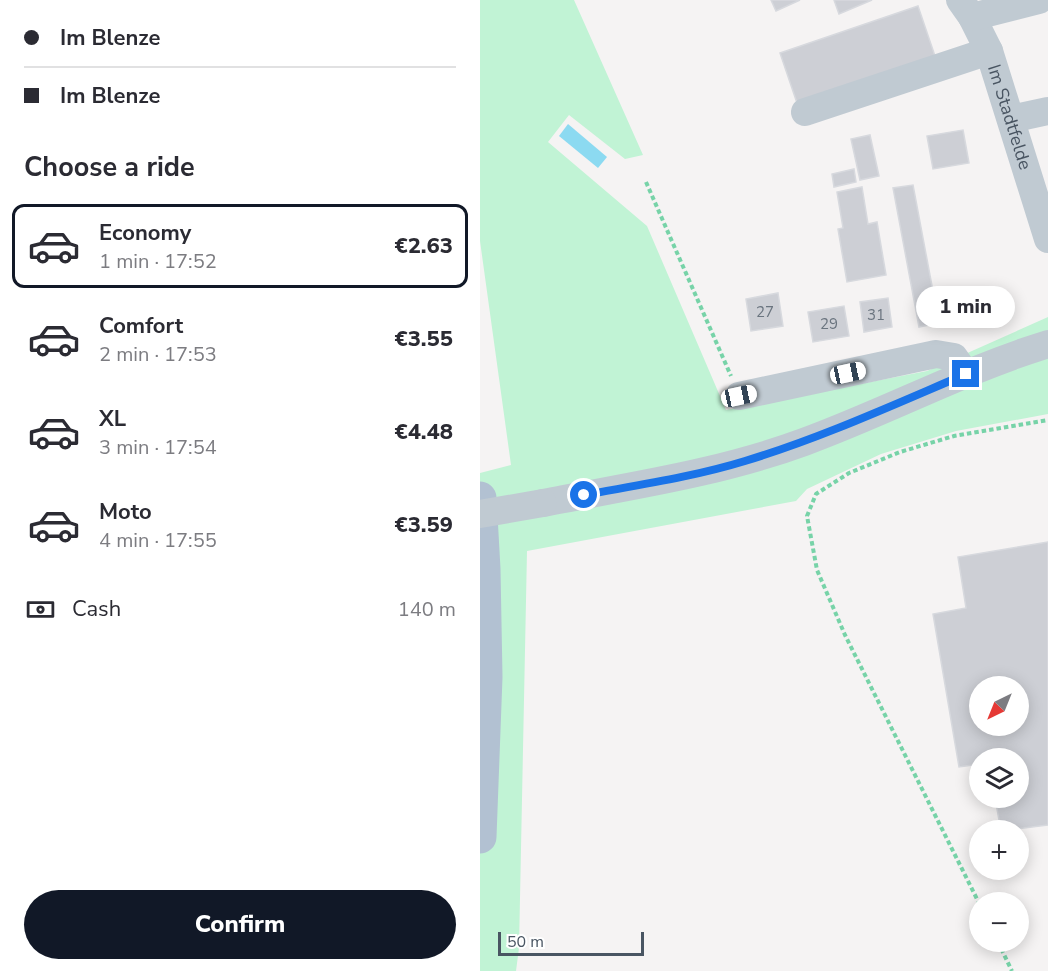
<!DOCTYPE html>
<html lang="en">
<head>
<meta charset="utf-8">
<style>
	:root { --surface:#fff; --page:#f7f7f7; --text:#2b2b33; --muted:#7c7c81; --line:#e1e1e2; --accent:#111827 }
	body { margin:0; font-family:"Nunito Sans",sans-serif; background:var(--page); color:var(--text); height:100vh; display:flex; flex-direction:column; font-size:22px; white-space:nowrap }
	* { box-sizing:border-box; margin:0 }
	p { font-size:20px; color:var(--muted) }
	.icon { flex:none; width:33px; height:33px; fill:none; stroke:currentColor; stroke-width:2; stroke-linecap:round; stroke-linejoin:round }
	.map { position:relative; flex:1; overflow:hidden }
	.sheet { display:flex; flex-direction:column; background:var(--surface); width:480px }
	.sheet>* { flex:none }
	.top-card { display:grid; align-content:center; height:132px; padding:0 24px; background:var(--surface) }
	.needle { width:39px; rotate:223deg }
	.tools { position:absolute; left:489px; top:676px; display:grid; gap:12px }
	.tools a { display:grid; place-items:center; width:60px; height:60px; border-radius:50%; background:var(--surface); box-shadow:0 3px 15px #0003; font-size:30px }
	.scale { position:absolute; left:18px; bottom:15px; width:146px; box-sizing:border-box; padding-left:6px; border:3px solid #495562; border-top:0; font-size:16px; line-height:21px; white-space:nowrap; color:#495562; -webkit-text-stroke:4px #fff; paint-order:stroke }
	.end { position:absolute; width:27px; height:27px; margin:-14px; border:8px solid #1a73e8; background:#fff; box-shadow:0 0 0 3px #fff }
	.from { border-radius:50% }
	.bubble { position:absolute; height:42px; border-radius:21px; background:var(--surface); box-shadow:0 3px 15px #0003; font-size:20px; font-weight:800; line-height:42px; text-align:center }
	.car { position:absolute; width:18px; height:36px; margin:-18px -9px; border-radius:8px; box-shadow:0 0 4px 2px #0007; background:linear-gradient(#fff 24%,#345 0 40%,#fff 0 76%,#345 0 86%,#fff 0) }
	.top-card b { display:flex; align-items:center; gap:21px; height:57px; font-size:22px }
	.top-card b+b { border-top:2px solid var(--line) }
	.top-card i { width:15px; height:15px; background:var(--text) }
	ul { padding:0; list-style:none }
	li { display:flex; align-items:center; gap:18px; height:84px; margin:0 12px 9px; padding:0 12px; border:3px solid transparent; border-radius:12px }
	li div { flex:1 }
	li b { display:block; font-size:22px }
	li em { font-style:normal; font-weight:800 }
	li.selected { border-color:var(--accent) }
	li>.icon { width:54px; height:54px; stroke-width:1.5 }
	h2 { padding:0 24px; font-size:27px; line-height:72px }
	.pay { display:flex; align-items:center; gap:15px; height:66px; padding:0 24px; font-size:22px }
	.pay p { margin-inline-start:auto }
	.button { display:flex; gap:12px; margin-top:auto; padding:12px 24px }
	.button a { flex:1; height:69px; border-radius:36px; background:var(--accent); color:#fff; font-size:24px; font-weight:800; line-height:69px; text-align:center }
	main { display:flex; flex:1; min-height:0 }
	.map>svg:first-child { display:block }
	.green { fill:#c1f3d5 }
	.water { fill:#8cdaf1 }
	.building { fill:#cdcfd5; stroke:#d7d9de; stroke-width:1.5; fill-rule:evenodd }
	.lines { fill:none; stroke-linecap:round; stroke-linejoin:round }
	.path { stroke:#77d3a8; stroke-width:4; stroke-dasharray:4.5 3; stroke-linecap:butt }
	.minor { stroke:#c0cad2; stroke-width:28 }
	.major { stroke:#b2c1d2; stroke-width:33 }
	.minor-bridge { stroke:#c0cad2; stroke-width:28 }
	.route { stroke:#1a73e8; stroke-width:8 }
	.labels { text-anchor:middle; dominant-baseline:central; stroke-width:6; stroke-linejoin:round; paint-order:stroke }
	.number-label { font-size:15px; fill:#6a747f }
	.street-label { font-size:18px; fill:#495562; stroke:#fff }
</style>
</head>
<body>
<main>
<section class="sheet">
<div class="top-card">
<b><i class="from"></i>Im Blenze</b>
<b><i></i>Im Blenze</b>
</div>
<h2>Choose a ride</h2>
<ul>
<li class="selected"><svg class="icon" aria-label="car" viewBox="0 0 24 24"><path d="M5 17H2v-5l4-1 3-4h7l3 4 3 1v5h-3M9 17h6M6 11h13"/><circle cx="7" cy="17" r="2"/><circle cx="17" cy="17" r="2"/></svg><div><b>Economy</b><p>1 min · 17:52</p></div><em>€2.63</em></li>
<li><svg class="icon" aria-label="car" viewBox="0 0 24 24"><path d="M5 17H2v-5l4-1 3-4h7l3 4 3 1v5h-3M9 17h6M6 11h13"/><circle cx="7" cy="17" r="2"/><circle cx="17" cy="17" r="2"/></svg><div><b>Comfort</b><p>2 min · 17:53</p></div><em>€3.55</em></li>
<li><svg class="icon" aria-label="car" viewBox="0 0 24 24"><path d="M5 17H2v-5l4-1 3-4h7l3 4 3 1v5h-3M9 17h6M6 11h13"/><circle cx="7" cy="17" r="2"/><circle cx="17" cy="17" r="2"/></svg><div><b>XL</b><p>3 min · 17:54</p></div><em>€4.48</em></li>
<li><svg class="icon" aria-label="car" viewBox="0 0 24 24"><path d="M5 17H2v-5l4-1 3-4h7l3 4 3 1v5h-3M9 17h6M6 11h13"/><circle cx="7" cy="17" r="2"/><circle cx="17" cy="17" r="2"/></svg><div><b>Moto</b><p>4 min · 17:55</p></div><em>€3.59</em></li>
</ul>
<div class="pay"><svg class="icon" aria-label="cash" viewBox="0 0 24 24"><path d="M3 7h18v10H3z"/><circle cx="12" cy="12" r="2"/></svg>Cash<p>140 m</p></div>
<div class="button"><a>Confirm</a></div>
</section>
<div class="map">
<svg width="568" height="971" viewBox="0 0 568 971">
	<rect width="100%" height="100%" fill="#f5f3f3"/>
	<path class="green" d="M0 0H94L163 155 145 159 89 115 68 142 167 226 246 410 447 371 568 317V414L476 431 401 454 327 489 316 501 47 551 39 948 36 971H0V473L31 465 0 241Z"/>
	<path class="water" d="M88 124 127 157 118 168 79 136Z"/>
	<g class="building">
		<path d="M291 0H320L296 11Z"/>
		<path d="M354 0H392L359 14Z"/>
		<path d="M438 6 455 56 317 103 300 53Z"/>
		<path d="M483 130 489 163 453 169 447 136Z"/>
		<path d="M390 135 399 176 380 180 371 139Z"/>
		<path d="M374 169 376 182 354 187 352 174Z"/>
		<path d="M433 185 459 323 439 327 413 188Z"/>
		<path d="M382 187 388 224 397 222 406 275 367 282 358 229 363 228 357 192Z"/>
		<path d="M298 293 303 326 271 331 266 299Z"/>
		<path d="M408 298 412 327 384 332 380 302Z"/>
		<path d="M364 306 369 336 333 342 328 312Z"/>
		<path d="M568 542V825L521 831 515 798H538V759H500V764L479 767 453 614 486 608 478 557ZM500 687H538V726H500Z"/>
	</g>
	<g class="lines">
		<g class="path">
			<path d="M166 182 251 376"/>
			<path d="M500 905 365 635 337 570 327 516 336 494 369 473 420 452 474 436 568 420"/>
			<path d="M518 942 532 971"/>
		</g>
		<g class="minor">
			<path id="s1" d="M480 0 492 17 509 51 568 239"/>
			<path d="M492 17 559 0"/>
			<path d="M325 112 509 51"/>
			<path d="M531 119 568 111"/>
			<path d="M259 396 456 354 474 357 486 374"/>
			<path d="M63 503C150 486 240 473 324 442 406 412 484 370 568 344"/>
		</g>
		<path class="major" d="M0 498 4 569 6 677 0 837"/>
		<path class="minor-bridge" d="M0 514 63 503"/>
	</g>
	<g class="lines">
		<path class="route" d="M104 495C158 485 213 477 265 461 341 438 413 405 486 374"/>
	</g>
	<g class="labels">
		<g class="number-label">
			<text x="285" y="312">27</text>
			<text x="396" y="315">31</text>
			<text x="349" y="324">29</text>
		</g>
		<g class="street-label">
			<text stroke="none"><textPath href="#s1" startOffset="128">Im Stadtfelde</textPath></text>
		</g>
	</g>
</svg>
<div class="tools">
<a><svg class="needle" viewBox="-14 -14 28 28"><path d="M0-13l5 13h-10z" fill="#e53935"/><path d="M0 13l5-13h-10z" fill="#7c7c81"/></svg></a>
<a><svg class="icon" aria-label="layers" viewBox="0 0 24 24"><path d="M12 4l9 5-9 5-9-5zM3 14l9 5 9-5"/></svg></a>
<a>+</a>
<a>−</a>
</div>
<div class="scale">50 m</div>
<i class="end from" style="left:104px;top:495px"></i>
<i class="end" style="left:486px;top:374px"></i>
<div class="bubble" style="left:436px;top:286px;width:99px">1 min</div>
<i class="car" style="left:368px;top:373px;rotate:78deg"></i>
<i class="car" style="left:259px;top:396px;rotate:78deg"></i>
</div>
</main>
</body>
</html>
